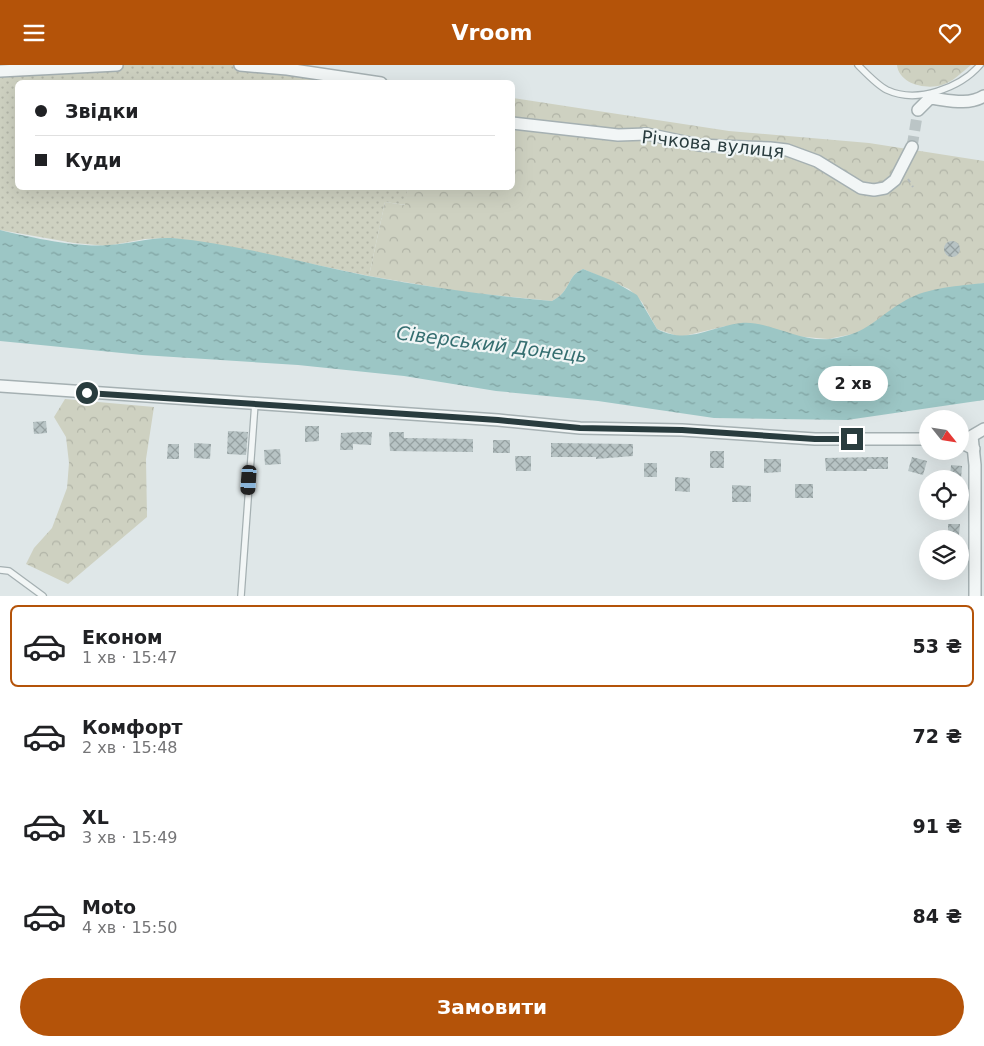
<!DOCTYPE html>
<html lang="uk">
<head>
<meta charset="utf-8">
<style>
	:root { --surface:#fff; --page:#f2f2f2; --text:#202124; --muted:#757577; --line:#e0e0e0; --accent:#b45309 }
	body { margin:0; font-family:"DejaVu Sans",sans-serif; background:var(--page); color:var(--text); height:100vh; display:flex; flex-direction:column; font-size:19px; white-space:nowrap }
	* { box-sizing:border-box; margin:0 }
	p { font-size:16px; color:var(--muted) }
	.icon { flex:none; width:28px; height:28px; fill:none; stroke:currentColor; stroke-width:2; stroke-linecap:round; stroke-linejoin:round }
	.map { position:relative; height:531px; overflow:hidden }
	.panel { display:flex; flex-direction:column; background:var(--surface); flex:1 }
	.panel>* { flex:none }
	.top-card { position:absolute; left:15px; top:15px; width:500px; height:110px; border-radius:8px; box-shadow:0 5px 20px #0002; display:grid; align-content:center; height:110px; padding:0 20px; background:var(--surface) }
	.needle { width:32px; rotate:120deg }
	.tools { position:absolute; left:919px; top:345px; display:grid; gap:10px }
	.tools a { display:grid; place-items:center; width:50px; height:50px; border-radius:50%; background:var(--surface); box-shadow:0 5px 20px #0002; font-size:25px }
	.end { position:absolute; width:22px; height:22px; margin:-11px; border:6px solid #293c3e; background:#fff; box-shadow:0 0 0 2px #fff }
	.from { border-radius:50% }
	.bubble { position:absolute; height:35px; border-radius:18px; background:var(--surface); box-shadow:0 5px 20px #0002; font-size:16px; font-weight:700; line-height:35px; text-align:center }
	.car { position:absolute; width:15px; height:30px; margin:-15px -8px; border-radius:6px; box-shadow:0 0 4px 1px #0007; background:linear-gradient(#222 24%,#8ab4d8 0 40%,#222 0 76%,#8ab4d8 0 86%,#222 0) }
	.top-card b { display:flex; align-items:center; gap:18px; height:48px; font-size:19px }
	.top-card b+b { border-top:1px solid var(--line) }
	.top-card i { width:12px; height:12px; background:var(--text) }
	ul { padding:9px 0 0; list-style:none }
	li { display:flex; align-items:center; gap:15px; height:82px; margin:0 10px 8px; padding:0 10px; border:2px solid transparent; border-radius:8px }
	li div { flex:1 }
	li b { display:block; font-size:19px }
	li em { font-style:normal; font-weight:700 }
	li.active { border-color:var(--accent) }
	li>.icon { width:45px; height:45px; stroke-width:1.5 }
	.action { display:flex; gap:10px; margin-top:auto; padding:10px 20px }
	.action a { flex:1; height:58px; border-radius:30px; background:var(--accent); color:#fff; font-size:20px; font-weight:700; line-height:58px; text-align:center }
	header { display:flex; justify-content:space-between; align-items:center; height:65px; padding:0 20px; background:var(--accent); color:#fff; font-size:22px; font-weight:700 }
	.map>svg:first-child { display:block }
	.green { fill:url(#green-dots) }
	.forest { fill:url(#forest-crowns) }
	.water { fill:url(#water-ripples) }
	.building { fill:url(#building-cross-hatch) }
	.lines { fill:none; stroke-linecap:round; stroke-linejoin:round }
	.street-tunnel { stroke:#bbc5c6; stroke-width:11; stroke-dasharray:11 5.5; stroke-linecap:butt }
	.lane-casing { stroke:#a5b0b2; stroke-width:8 }
	.street-casing { stroke:#a5b0b2; stroke-width:14 }
	.path { stroke:#b2babb; stroke-width:2; stroke-dasharray:4 4; stroke-linecap:butt }
	.lane { stroke:#f2f6f6; stroke-width:5.5 }
	.street { stroke:#f2f6f6; stroke-width:11 }
	.route { stroke:#293c3e; stroke-width:6 }
	.labels { text-anchor:middle; dominant-baseline:central; stroke-width:4.5; stroke-linejoin:round; paint-order:stroke }
	.street-label { font-size:18px; fill:#293c3e; stroke:#eff5f5 }
	.water-label { font-size:19px; font-style:italic; fill:#356e70; stroke:#eff5f5 }
</style>
</head>
<body>
<header><svg class="icon" aria-label="menu" viewBox="0 0 24 24"><path d="M4 6h16M4 12h16M4 18h16"/></svg>Vroom<svg class="icon" aria-label="heart" viewBox="0 0 24 24"><path d="M12 20l-8-8c-3-5 5-10 8-4 3-6 11-1 8 4z"/></svg></header>
<div class="map">
<svg width="984" height="531" viewBox="0 0 984 531">
	<defs>
		<pattern id="green-dots" width="8" height="8" patternUnits="userSpaceOnUse" patternTransform="scale(1.25)"><rect width="8" height="8" fill="#ced1c1"/><path d="M2 2h.1M6 6h.1" fill="none" stroke="#b1b4a7" stroke-width="1.8" stroke-linecap="round"/></pattern>
		<pattern id="forest-crowns" width="20" height="18" patternUnits="userSpaceOnUse" patternTransform="scale(1.25)"><rect width="20" height="18" fill="#ced1c1"/><path d="M2 6a3 3 0 1 1 6 0M12 15a3 3 0 1 1 6 0" fill="none" stroke="#b1b4a7"/></pattern>
		<pattern id="water-ripples" width="26" height="14" patternUnits="userSpaceOnUse" patternTransform="scale(1.25)"><rect width="26" height="14" fill="#9cc6c5"/><path d="M2 4q2-2 4 0t4 0M15 11q2-2 4 0t4 0" fill="none" stroke="#7fa2a1"/></pattern>
		<pattern id="building-cross-hatch" width="8" height="8" patternUnits="userSpaceOnUse" patternTransform="scale(1.25)"><rect width="8" height="8" fill="#b7c3c4"/><path d="M0 0l8 8M0 8l8-8" fill="none" stroke="#95a0a1"/></pattern>
	</defs>
	<rect width="100%" height="100%" fill="#dfe7e8"/>
	<path class="green" d="M54 0H276L405 17 18 18V122L408 123 406 140 385 137 369 211 245 185 171 173 145 174 107 181 74 178 0 165V4Z"/>
	<g class="forest">
		<path d="M897 0H971C962 7 953 17 942 20 926 25 899 19 897 0Z"/>
		<path d="M513 33 729 66 869 78 984 96V218L924 228 858 268 828 274 794 271 759 260 726 261 680 272 657 264 642 237 629 224 583 204C566 211 572 226 552 236L463 227 369 211 385 137 405 140 408 123 512 122Z"/>
		<path d="M65 334 154 342 146 394 147 452 68 519 26 499 34 483 52 463 67 423 69 398 66 372 54 352Z"/>
	</g>
	<path class="water" d="M0 165C28 172 79 183 108 180 130 179 150 172 172 173 238 179 303 198 368 211 429 222 490 231 552 236 572 226 566 211 583 204L613 216 637 230 657 264C689 280 708 262 741 258 768 255 798 277 830 274 869 269 876 252 906 235 929 222 959 221 984 218V335L847 355 714 353 598 336 496 326 404 311 298 300 142 290 0 276Z"/>
	<g class="building">
		<circle cx="952" cy="184" r="8"/>
		<path d="M46 356 47 368 34 369 33 357Z"/>
		<path d="M305 361H319V376L305 377Z"/>
		<path d="M228 366 248 367 246 390 227 389Z"/>
		<path d="M360 367H372L371 380 353 379V385H340L341 368Z"/>
		<path d="M389 367H404V373L473 374V387L390 386Z"/>
		<rect x="493" y="375" width="17" height="13"/>
		<path d="M194 378 211 379 210 394 194 393Z"/>
		<path d="M551 378 633 379V391L596 394V392H551Z"/>
		<path d="M168 379H179V394H167Z"/>
		<path d="M280 384 281 399 265 400 264 385Z"/>
		<rect x="710" y="386" width="14" height="17"/>
		<path d="M515 391H531V406H516Z"/>
		<path d="M877 392H888V404H867V406H826L825 393Z"/>
		<path d="M912 392 927 396 923 410 908 406Z"/>
		<path d="M764 394H781V407L764 408Z"/>
		<rect x="644" y="398" width="13" height="14"/>
		<path d="M951 400 962 401 961 414 950 413Z"/>
		<path d="M675 412 690 413V427L675 426Z"/>
		<rect x="795" y="419" width="18" height="14"/>
		<path d="M732 420 751 421V437H732Z"/>
		<path d="M948 459H960L959 470 948 469Z"/>
	</g>
	<g class="lines">
		<path class="street-tunnel" d="M912 82 918 45"/>
		<g class="lane-casing">
			<g id="lane">
				<path d="M858 0C866 8 877 20 887 25 917 39 960 23 980 0"/>
				<path d="M0 505 9 506 43 531"/>
				<path d="M241 531 255 338"/>
			</g>
		</g>
		<g class="street-casing">
			<g id="street">
				<path d="M240 0 287 4 381 18"/>
				<path d="M0 6 117 0"/>
				<path d="M918 45 930 33C948 35 968 41 984 31"/>
				<path d="M512 58 618 70 647 69 699 80 770 83 787 85 817 96 861 123 874 125 885 123 895 115 912 82"/>
				<path d="M0 321 498 355 580 363 682 365 815 374H928"/>
				<path d="M960 377 974 384"/>
				<path d="M975 531V400L972 371 984 364"/>
			</g>
		</g>
		<path class="path" d="M908 114 913 122"/>
		<use href="#lane" class="lane"/>
		<use href="#street" class="street"/>
	</g>
	<g class="lines">
		<path class="route" d="M87 328 498 355 580 363 682 365 815 374H852"/>
	</g>
	<g class="labels">
		<g class="street-label">
			<text transform="translate(713 79) rotate(6)">Річкова вулиця</text>
		</g>
		<g class="water-label">
			<text transform="translate(492 279) rotate(7)">Сіверський Донець</text>
		</g>
	</g>
</svg>
<div class="tools">
<a><svg class="needle" viewBox="-14 -14 28 28"><path d="M0-13l5 13h-10z" fill="#e53935"/><path d="M0 13l5-13h-10z" fill="#757577"/></svg></a>
<a><svg class="icon" aria-label="locate" viewBox="0 0 24 24"><circle cx="12" cy="12" r="6"/><path d="M12 2v4M12 18v4M2 12h4M18 12h4"/></svg></a>
<a><svg class="icon" aria-label="layers" viewBox="0 0 24 24"><path d="M12 4l9 5-9 5-9-5zM3 14l9 5 9-5"/></svg></a>
</div>
<i class="end from" style="left:87px;top:328px"></i>
<i class="end" style="left:852px;top:374px"></i>
<div class="bubble" style="left:818px;top:301px;width:70px">2 хв</div>
<i class="car" style="left:249px;top:415px;rotate:184deg"></i>
<div class="top-card">
<b><i class="from"></i>Звідки</b>
<b><i></i>Куди</b>
</div>
</div>
<section class="panel">
<ul>
<li class="active"><svg class="icon" aria-label="car" viewBox="0 0 24 24"><path d="M5 17H2v-5l4-1 3-4h7l3 4 3 1v5h-3M9 17h6M6 11h13"/><circle cx="7" cy="17" r="2"/><circle cx="17" cy="17" r="2"/></svg><div><b>Економ</b><p>1 хв · 15:47</p></div><em>53 ₴</em></li>
<li><svg class="icon" aria-label="car" viewBox="0 0 24 24"><path d="M5 17H2v-5l4-1 3-4h7l3 4 3 1v5h-3M9 17h6M6 11h13"/><circle cx="7" cy="17" r="2"/><circle cx="17" cy="17" r="2"/></svg><div><b>Комфорт</b><p>2 хв · 15:48</p></div><em>72 ₴</em></li>
<li><svg class="icon" aria-label="car" viewBox="0 0 24 24"><path d="M5 17H2v-5l4-1 3-4h7l3 4 3 1v5h-3M9 17h6M6 11h13"/><circle cx="7" cy="17" r="2"/><circle cx="17" cy="17" r="2"/></svg><div><b>XL</b><p>3 хв · 15:49</p></div><em>91 ₴</em></li>
<li><svg class="icon" aria-label="car" viewBox="0 0 24 24"><path d="M5 17H2v-5l4-1 3-4h7l3 4 3 1v5h-3M9 17h6M6 11h13"/><circle cx="7" cy="17" r="2"/><circle cx="17" cy="17" r="2"/></svg><div><b>Moto</b><p>4 хв · 15:50</p></div><em>84 ₴</em></li>
</ul>
<div class="action"><a>Замовити</a></div>
</section>
</body>
</html>
